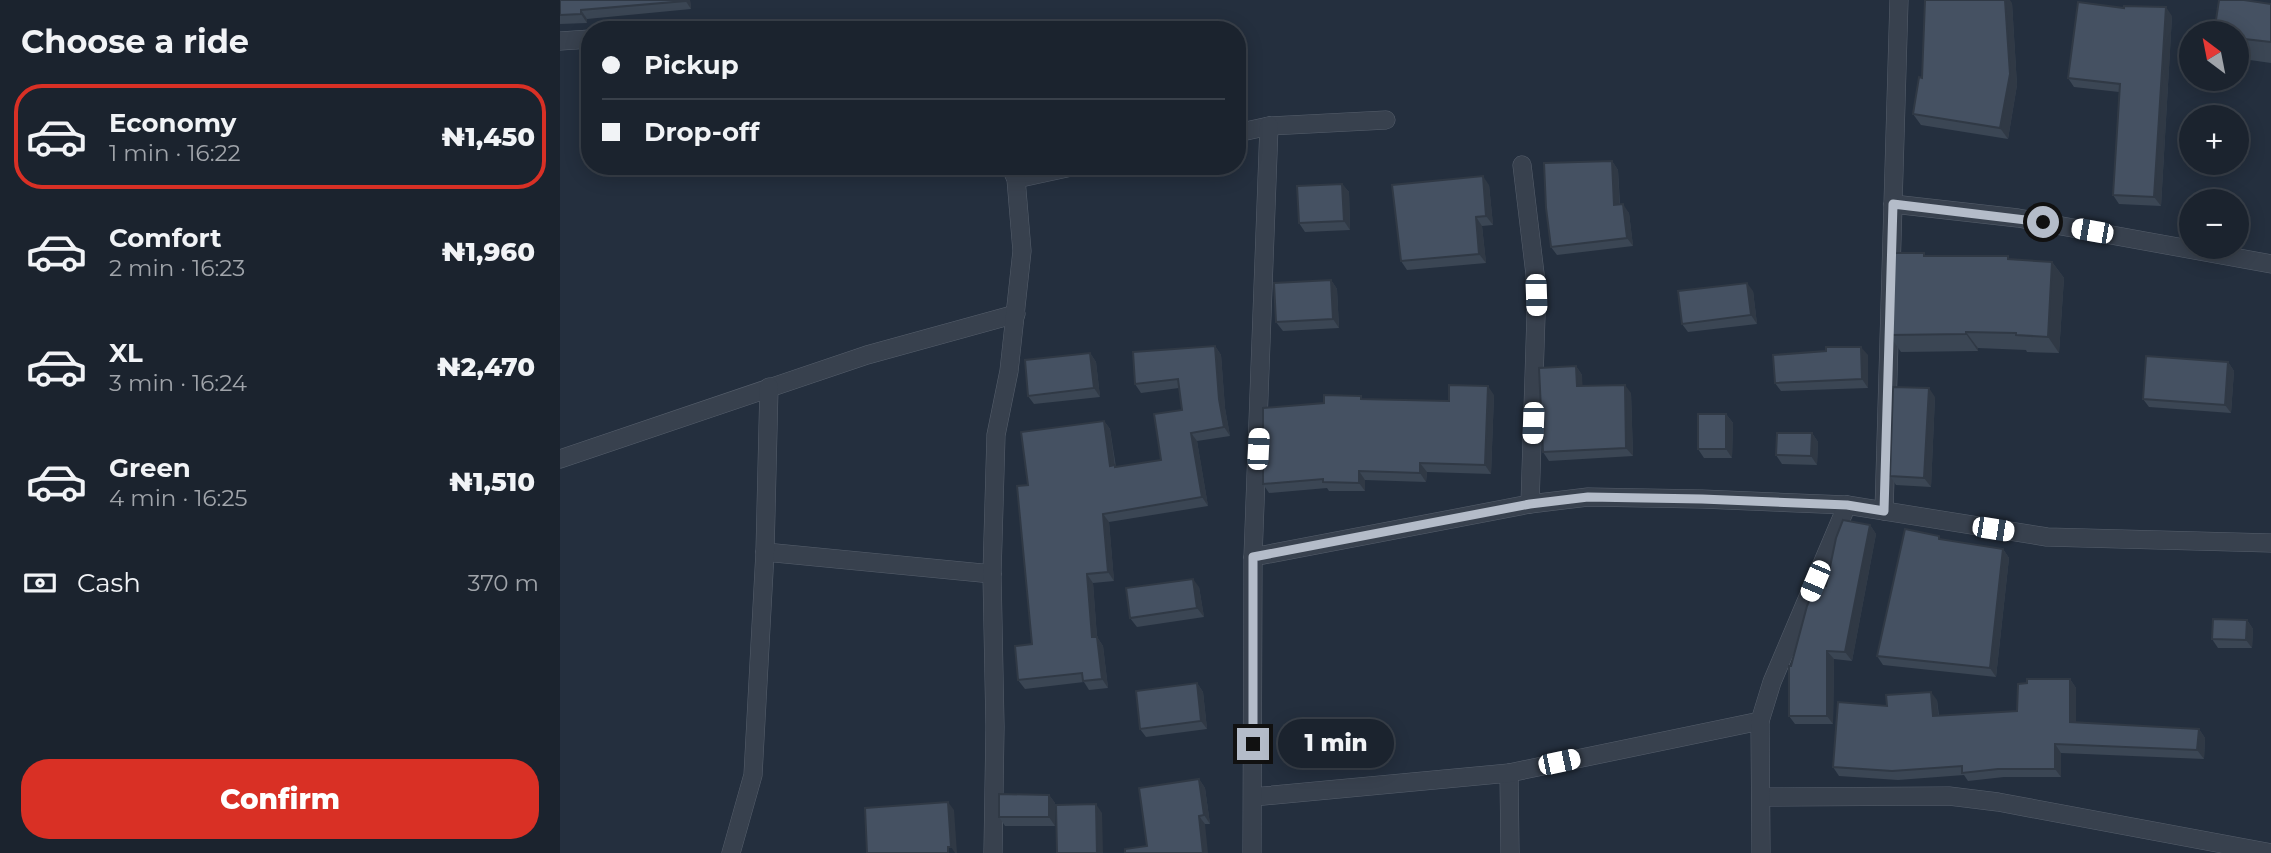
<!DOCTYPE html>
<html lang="en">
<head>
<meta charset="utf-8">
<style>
	:root { --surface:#1b232e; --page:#242b36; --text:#f1f3f6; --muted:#a0a4aa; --line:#39404a; --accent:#d93025 }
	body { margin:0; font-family:Montserrat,sans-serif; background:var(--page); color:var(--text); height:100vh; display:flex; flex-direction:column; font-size:26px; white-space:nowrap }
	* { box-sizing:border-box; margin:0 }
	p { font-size:23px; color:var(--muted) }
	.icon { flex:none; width:38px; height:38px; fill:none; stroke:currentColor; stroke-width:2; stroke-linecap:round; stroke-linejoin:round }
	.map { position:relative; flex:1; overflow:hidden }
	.details { display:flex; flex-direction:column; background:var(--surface); width:560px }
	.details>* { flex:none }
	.guide { position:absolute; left:21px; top:21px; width:665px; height:154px; border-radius:28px; box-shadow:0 4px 18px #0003,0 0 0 2px var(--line); display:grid; align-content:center; height:154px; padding:0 21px; background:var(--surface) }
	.needle { width:46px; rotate:328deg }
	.controls { position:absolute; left:1619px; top:21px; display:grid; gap:14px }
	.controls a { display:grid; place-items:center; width:70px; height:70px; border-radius:50%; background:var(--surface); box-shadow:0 4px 18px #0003,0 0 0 2px var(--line); font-size:35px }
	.end { position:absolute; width:32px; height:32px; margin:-16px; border:9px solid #b4bcc9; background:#111; box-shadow:0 0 0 4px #111 }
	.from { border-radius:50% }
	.bubble { position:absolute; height:49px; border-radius:24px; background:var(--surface); box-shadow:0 4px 18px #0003,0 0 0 2px var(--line); font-size:23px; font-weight:800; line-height:49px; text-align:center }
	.car { position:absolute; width:21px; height:42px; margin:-21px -10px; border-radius:9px; box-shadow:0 0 5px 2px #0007; background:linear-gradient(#fff 24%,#345 0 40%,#fff 0 76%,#345 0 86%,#fff 0) }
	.guide b { display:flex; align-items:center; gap:24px; height:66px; font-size:26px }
	.guide b+b { border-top:2px solid var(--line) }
	.guide i { width:18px; height:18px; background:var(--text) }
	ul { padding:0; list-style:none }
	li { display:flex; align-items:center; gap:21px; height:105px; margin:0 14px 10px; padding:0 7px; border:4px solid transparent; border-radius:28px }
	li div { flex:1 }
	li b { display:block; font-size:26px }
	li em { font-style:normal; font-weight:800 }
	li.on { border-color:var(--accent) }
	li>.icon { width:63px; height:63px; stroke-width:1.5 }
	h2 { padding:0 21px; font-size:32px; line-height:84px }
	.pay { display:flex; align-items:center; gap:18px; height:77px; padding:0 21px; font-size:26px }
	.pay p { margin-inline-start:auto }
	.primary-button { display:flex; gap:14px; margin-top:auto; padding:14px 21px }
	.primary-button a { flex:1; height:80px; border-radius:28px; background:var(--accent); color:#fff; font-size:28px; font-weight:800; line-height:80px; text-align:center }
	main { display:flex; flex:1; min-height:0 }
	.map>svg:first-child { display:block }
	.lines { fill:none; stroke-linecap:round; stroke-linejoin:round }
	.street-casing { stroke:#565f6c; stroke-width:19 }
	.street { stroke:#38414e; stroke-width:18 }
	.wall { fill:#3b4654 }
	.shaded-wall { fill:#303945 }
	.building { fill:#455162; stroke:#303945; stroke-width:2 }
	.route { stroke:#b4bcc9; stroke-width:9 }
</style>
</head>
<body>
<main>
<section class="details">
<h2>Choose a ride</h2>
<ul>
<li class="on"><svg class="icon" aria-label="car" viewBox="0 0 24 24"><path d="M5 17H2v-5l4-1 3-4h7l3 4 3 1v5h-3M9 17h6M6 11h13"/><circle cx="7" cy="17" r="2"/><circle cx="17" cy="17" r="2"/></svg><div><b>Economy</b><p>1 min · 16:22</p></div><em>₦1,450</em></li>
<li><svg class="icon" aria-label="car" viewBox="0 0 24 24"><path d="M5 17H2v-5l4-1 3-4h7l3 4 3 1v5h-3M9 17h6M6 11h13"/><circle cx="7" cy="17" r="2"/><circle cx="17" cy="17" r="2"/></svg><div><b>Comfort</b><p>2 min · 16:23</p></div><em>₦1,960</em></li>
<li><svg class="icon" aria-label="car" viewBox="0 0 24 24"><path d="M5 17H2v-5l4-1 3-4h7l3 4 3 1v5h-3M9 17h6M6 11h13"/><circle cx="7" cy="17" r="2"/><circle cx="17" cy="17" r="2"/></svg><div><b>XL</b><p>3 min · 16:24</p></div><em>₦2,470</em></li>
<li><svg class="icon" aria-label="car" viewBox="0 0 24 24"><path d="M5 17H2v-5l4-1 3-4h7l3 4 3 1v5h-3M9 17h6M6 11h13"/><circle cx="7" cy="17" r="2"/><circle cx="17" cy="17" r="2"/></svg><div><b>Green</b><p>4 min · 16:25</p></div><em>₦1,510</em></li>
</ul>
<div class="pay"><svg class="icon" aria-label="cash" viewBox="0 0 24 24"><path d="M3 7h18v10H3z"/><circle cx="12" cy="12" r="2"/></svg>Cash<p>370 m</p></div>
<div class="primary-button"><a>Confirm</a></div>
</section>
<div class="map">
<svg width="1711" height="853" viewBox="0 0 1711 853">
	<rect width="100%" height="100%" fill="#242f3e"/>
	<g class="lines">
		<g class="street-casing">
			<g id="street">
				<path d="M0 41 30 39"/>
				<path d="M677 133 709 126 826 120"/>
				<path d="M962 165 975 274 976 315 970 504"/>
				<path d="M456 179 516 166"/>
				<path d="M1333 204 1458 218 1711 264"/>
				<path d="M0 459 307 355 456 314"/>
				<path d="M1324 511 1339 0"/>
				<path d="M205 552 432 574"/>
				<path d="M693 557 970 504 1028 497 1142 499 1287 505 1487 537 1711 543"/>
				<path d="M949 773 950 853"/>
				<path d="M693 797 949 773 1200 721"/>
				<path d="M1201 797 1389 796 1438 802 1711 853"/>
				<path d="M171 853 193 775 205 552 209 387"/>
				<path d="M433 853 435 727 432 574 436 435 449 371 462 251 456 179 450 166"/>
				<path d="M692 853 693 557 709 126"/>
				<path d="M1201 853 1200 721 1212 682 1287 505"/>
			</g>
		</g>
		<use href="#street" class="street"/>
	</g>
	<g class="wall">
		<path d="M0 0H130L131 9 27 19V23L0 24Z"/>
		<path d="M1452 3 1457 85 1448 139 1361 125 1353 114 1362 78Z"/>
		<path d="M1711 4V63L1676 58V33Z"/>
		<path d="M1612 16 1601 206 1559 204 1553 195 1559 92 1514 87 1508 78Z"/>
		<path d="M1052 161 1058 170 1060 204 1069 213 1073 246 997 255 991 247Z"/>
		<path d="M782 184 789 192 790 230 745 232 739 223Z"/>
		<path d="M929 185 933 225 922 226 926 263 847 270 841 261Z"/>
		<path d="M1366 256 1492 262 1504 278 1499 353 1467 352 1466 350 1418 348V351L1341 352 1329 335Z"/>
		<path d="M771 280 777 289 779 328 723 331 716 322Z"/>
		<path d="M1193 291 1197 324 1128 332 1122 324Z"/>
		<path d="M655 346 661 355 665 408 670 436 637 441 648 506 549 522 554 581 533 583 537 637 543 646 548 688 529 690 524 682 465 689 458 680 472 644 468 485 544 421 550 429 556 467 601 460 622 410 619 388 581 393 575 384Z"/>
		<path d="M530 353 536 362 540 397 474 404 468 396Z"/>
		<path d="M1308 355V388L1221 391 1215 383Z"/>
		<path d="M1668 362 1674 371 1671 413 1589 407 1583 399Z"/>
		<path d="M1016 366 1022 375V386L1071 393 1073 456 989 461 983 452Z"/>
		<path d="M934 395 931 474 867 472 866 482 805 480V491H769L767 488 709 493 703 484 764 403 803 399 889 401Z"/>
		<path d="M1375 397 1371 487 1336 485 1330 476Z"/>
		<path d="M1166 414 1173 423 1172 458H1144L1138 449Z"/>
		<path d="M1252 433 1258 442 1257 465 1222 464 1216 455Z"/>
		<path d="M1310 525 1316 534 1292 661 1274 659 1273 724H1235L1229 716 1231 666 1266 586Z"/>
		<path d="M1382 540 1443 549 1449 558 1436 677 1323 665 1317 656Z"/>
		<path d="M639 587 644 617 577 627 570 618Z"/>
		<path d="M1687 620 1693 629 1692 648H1658L1652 639Z"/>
		<path d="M1510 679 1516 688V722L1639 729 1645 738 1644 759 1501 753V777H1444L1408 781 1404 775 1338 780 1279 776 1273 767 1327 706 1377 700 1379 716 1457 711Z"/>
		<path d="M637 683 643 692 647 729 586 737 580 729Z"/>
		<path d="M639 779 645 788 650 824H645L587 846Z"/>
		<path d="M489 795 495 803V826H445L439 817Z"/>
	</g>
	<g class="shaded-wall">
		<path d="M125 0H130L131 9Z"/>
		<path d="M1445 0H1450L1452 3 1457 85 1448 139 1440 128Z"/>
		<path d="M1606 7 1612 16 1601 206 1594 197Z"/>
		<path d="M21 10 27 19V23L21 14Z"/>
		<path d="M1052 161 1058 170 1060 214 1054 205Z"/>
		<path d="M923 176 929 185 933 225 926 216Z"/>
		<path d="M782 184 789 192 790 230 784 221Z"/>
		<path d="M1063 204 1069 213 1073 246 1067 238Z"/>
		<path d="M916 217 922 226 926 263 919 254Z"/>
		<path d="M1492 262 1504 278 1499 353 1488 337Z"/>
		<path d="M771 280 777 289 779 328 773 319Z"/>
		<path d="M1187 283 1193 291 1197 324 1191 315Z"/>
		<path d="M1406 332 1418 348V351L1406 334Z"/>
		<path d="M655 346 661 355 665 408 670 436 664 427 659 399Z"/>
		<path d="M1301 347 1308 355V388L1302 379Z"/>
		<path d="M530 353 536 362 540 397 534 388Z"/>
		<path d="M1668 362 1674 371 1671 413 1665 405Z"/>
		<path d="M1016 366 1022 375 1023 394 1017 386Z"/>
		<path d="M1065 385 1071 393 1073 456 1066 448Z"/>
		<path d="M928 386 934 395 931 474 925 465Z"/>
		<path d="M1369 388 1375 397 1371 487 1364 478Z"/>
		<path d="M1166 414 1173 423 1172 458 1166 449Z"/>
		<path d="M544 421 550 429 555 466 561 474 550 466Z"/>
		<path d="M631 433 637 441 648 506 642 497Z"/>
		<path d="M1252 433 1258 442 1257 465 1251 456Z"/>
		<path d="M860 463 867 472 866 482 860 473Z"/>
		<path d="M799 471 805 480V491L799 483Z"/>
		<path d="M543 514 549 522 554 581 548 572Z"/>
		<path d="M1310 525 1316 534 1292 661 1285 652Z"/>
		<path d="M1443 549 1449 558 1436 677 1430 668Z"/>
		<path d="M527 574 533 583 537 637 543 646 548 688 542 679 532 637Z"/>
		<path d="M633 579 639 587 644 617 637 608Z"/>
		<path d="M1687 620 1693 629 1692 648 1686 640Z"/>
		<path d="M1267 651 1274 659 1273 724 1267 716Z"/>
		<path d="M1510 679 1516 688V731L1510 722Z"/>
		<path d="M637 683 643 692 647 729 641 721Z"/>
		<path d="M1371 692 1377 700 1379 725 1373 716Z"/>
		<path d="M1639 729 1645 738 1644 759 1637 750Z"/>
		<path d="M1495 744 1501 753V777L1495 769Z"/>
		<path d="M639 779 645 788 650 824 644 815Z"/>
		<path d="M489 795 495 803V826L489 817Z"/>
		<path d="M388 802 394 810 397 853H395L391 847Z"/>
		<path d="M536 804 542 813 543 853H537Z"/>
		<path d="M639 816 645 824 648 853H643Z"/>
	</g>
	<g class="building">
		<path d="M0 0H125V1L21 10V14L0 15Z"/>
		<path d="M1365 0H1445L1450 74 1440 128 1353 114 1359 77 1362 78Z"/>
		<path d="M1659 0H1684L1711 4V42L1676 38V33H1654Z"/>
		<path d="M1518 2 1564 8V6L1606 7 1594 197 1553 195 1560 84 1508 78Z"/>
		<path d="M1052 161 1054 205 1063 204 1067 238 991 247 986 208 984 163Z"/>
		<path d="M923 176 926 216 916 217 919 254 841 261 832 185Z"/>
		<path d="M782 184 784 221 739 223 737 186Z"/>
		<path d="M1331 253H1364V256H1448V259L1492 262 1488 337 1456 335V333L1406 332V334L1329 335Z"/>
		<path d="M771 280 773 319 716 322 714 283Z"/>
		<path d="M1187 283 1191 315 1122 324 1118 291Z"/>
		<path d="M655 346 659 399 664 427 631 433 642 497 543 514 548 572 527 574 532 637H537L542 679 523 681 522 673 458 680 455 646 472 644 457 486 468 485 461 432 544 421 550 466 555 465V467L601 460 594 414 622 410 618 379 575 384 573 352Z"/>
		<path d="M1266 347H1301L1302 379 1215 383 1213 355 1266 351Z"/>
		<path d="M530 353 534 388 468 396 465 360Z"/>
		<path d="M1586 356 1668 362 1665 405 1583 399Z"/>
		<path d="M1016 366 1017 386 1065 385 1066 448 983 452 979 368Z"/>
		<path d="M889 385 928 386 925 465 860 463V473L799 471V483L763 482V479L703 484V408L764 403V395L801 396V399L889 401Z"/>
		<path d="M1333 387 1369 388 1364 478 1330 476Z"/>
		<rect x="1138" y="414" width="28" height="35"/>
		<path d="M1217 433H1252L1251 456 1216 455Z"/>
		<path d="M1283 520 1310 525 1285 652 1267 651V716H1229V666H1231L1247 606 1256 584 1266 586 1276 538Z"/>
		<path d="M1345 529 1379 536V539L1443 549 1430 668 1317 656Z"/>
		<path d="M633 579 637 608 570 618 566 588Z"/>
		<path d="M1653 619 1687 620 1686 640 1652 639Z"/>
		<path d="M1467 679H1510V722L1639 729 1637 750 1495 744V769H1438L1402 773V766L1332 771 1273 767 1278 702 1327 706 1326 695 1371 692 1373 716 1457 711 1458 684 1467 683Z"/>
		<path d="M637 683 641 721 580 729 576 691Z"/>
		<path d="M639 779 644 815 639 816 643 853H565V849L587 846 579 788Z"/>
		<path d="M439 794 489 795V817H439Z"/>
		<path d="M388 802 391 847H388V853H307L305 808Z"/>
		<path d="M536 804 537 853H497L496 805Z"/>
	</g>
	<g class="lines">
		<path class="route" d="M693 744V557L970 504 1028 497 1142 499 1287 505 1324 511 1333 204 1483 222"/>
	</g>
</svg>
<div class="controls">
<a><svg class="needle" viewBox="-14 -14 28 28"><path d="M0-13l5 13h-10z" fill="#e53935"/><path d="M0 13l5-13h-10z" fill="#a0a4aa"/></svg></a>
<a>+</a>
<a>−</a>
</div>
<i class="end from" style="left:1483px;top:222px"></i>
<i class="end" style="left:693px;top:744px"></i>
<div class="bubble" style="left:718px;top:719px;width:116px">1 min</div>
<i class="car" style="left:1532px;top:231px;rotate:280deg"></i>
<i class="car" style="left:976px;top:295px;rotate:178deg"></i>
<i class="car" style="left:973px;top:423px;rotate:182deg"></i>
<i class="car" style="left:698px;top:449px;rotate:3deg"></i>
<i class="car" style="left:1433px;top:529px;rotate:99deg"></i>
<i class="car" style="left:1255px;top:581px;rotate:203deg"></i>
<i class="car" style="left:999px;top:762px;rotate:78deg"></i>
<div class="guide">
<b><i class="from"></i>Pickup</b>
<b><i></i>Drop-off</b>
</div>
</div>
</main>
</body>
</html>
